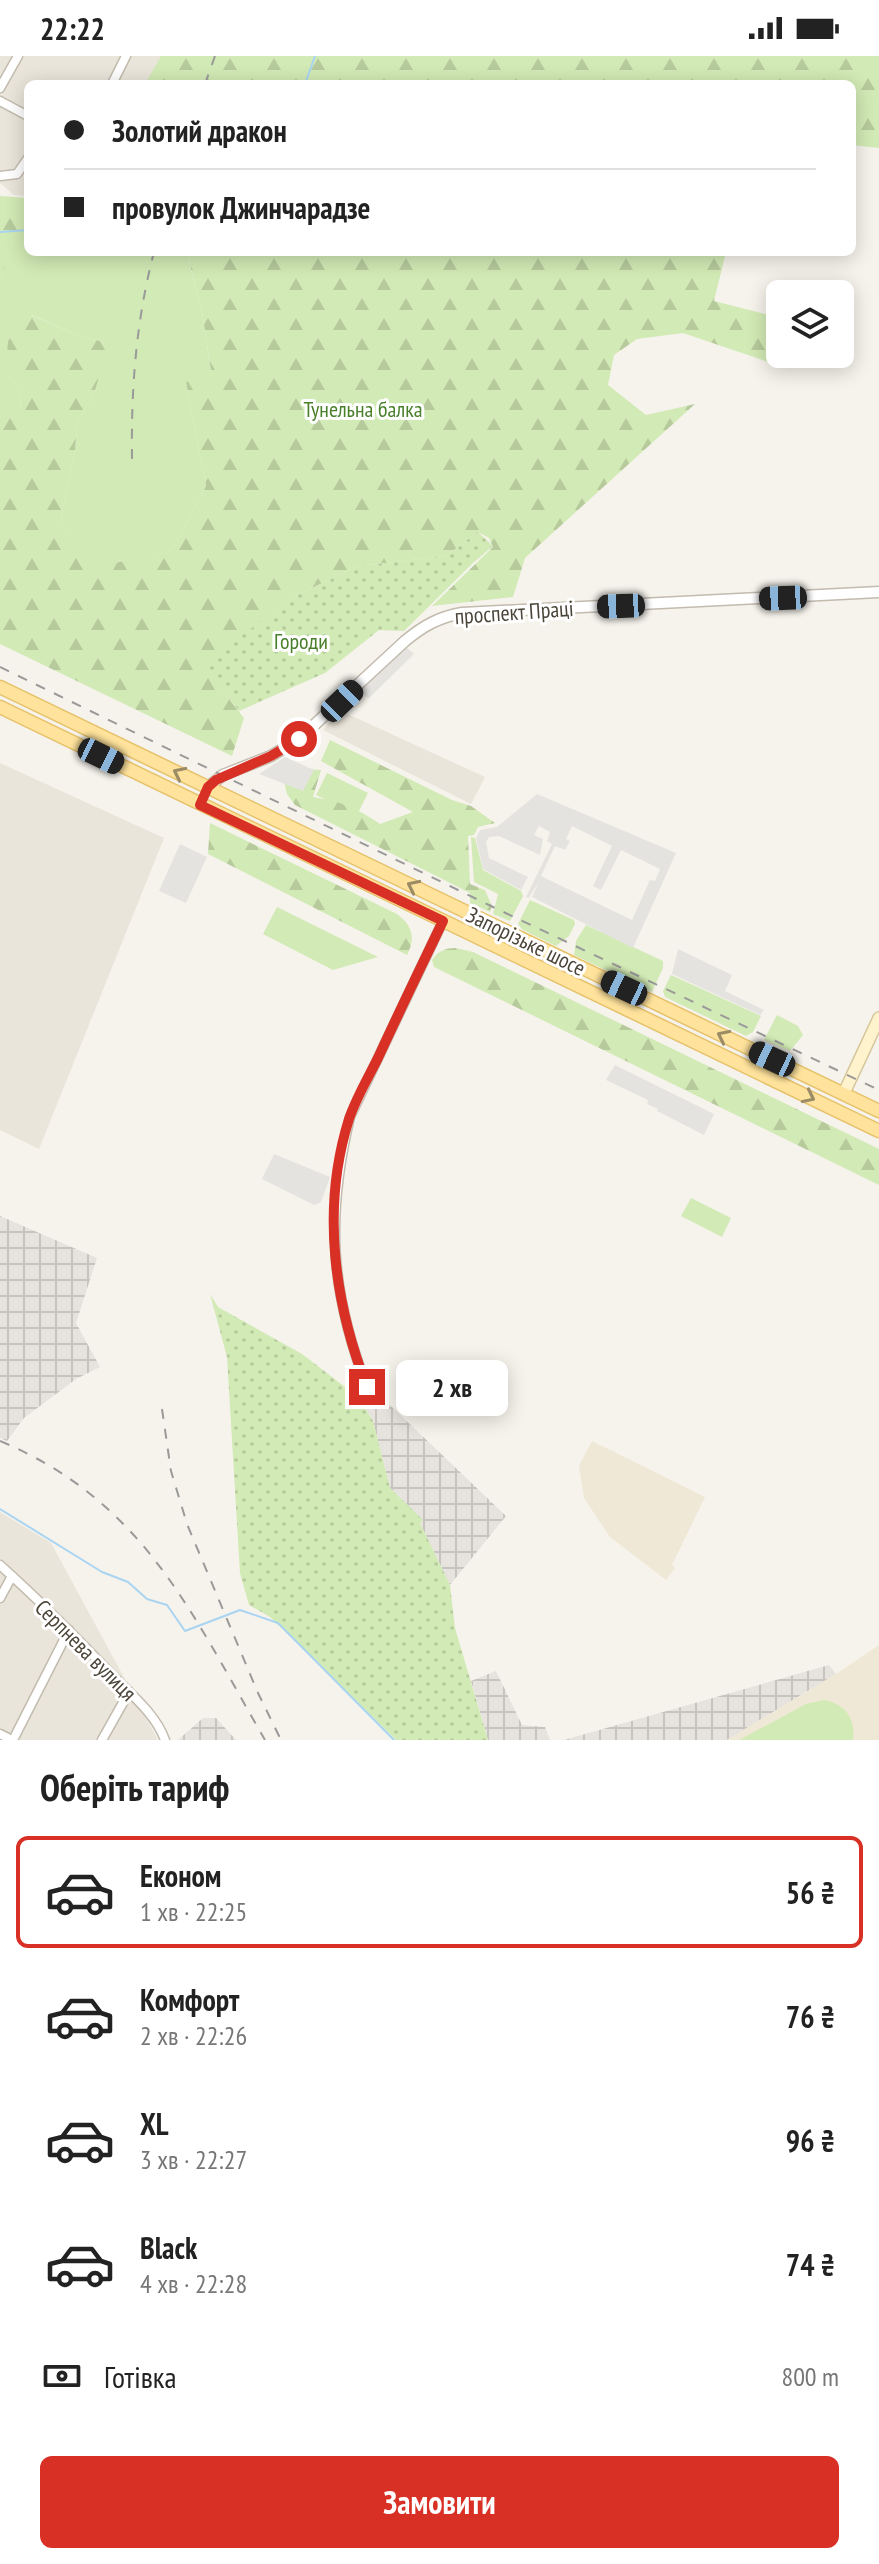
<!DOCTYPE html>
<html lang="uk">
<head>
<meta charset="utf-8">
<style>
	:root { --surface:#fff; --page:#f2f2f2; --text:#222; --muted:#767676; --line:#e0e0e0; --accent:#d93025 }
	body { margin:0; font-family:"PT Sans Narrow",sans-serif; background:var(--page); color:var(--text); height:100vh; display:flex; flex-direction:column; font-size:30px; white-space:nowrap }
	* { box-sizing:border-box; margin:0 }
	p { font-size:26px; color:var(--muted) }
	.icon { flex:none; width:44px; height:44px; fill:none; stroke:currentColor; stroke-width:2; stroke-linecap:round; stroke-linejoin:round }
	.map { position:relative; height:1684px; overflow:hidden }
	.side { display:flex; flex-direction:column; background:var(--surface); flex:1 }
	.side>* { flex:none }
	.top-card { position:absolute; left:24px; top:24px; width:832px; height:176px; border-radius:12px; box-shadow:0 4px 20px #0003; display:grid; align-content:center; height:176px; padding:0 40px; background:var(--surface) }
	.buttons { position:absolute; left:766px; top:224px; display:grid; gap:16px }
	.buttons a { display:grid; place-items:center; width:88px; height:88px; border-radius:12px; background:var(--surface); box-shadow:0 4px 20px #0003; font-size:40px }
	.end { position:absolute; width:36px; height:36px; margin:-18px; border:10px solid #d93025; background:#fff; box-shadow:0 0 0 4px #fff }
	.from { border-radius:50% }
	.bubble { position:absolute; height:56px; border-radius:12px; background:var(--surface); box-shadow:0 4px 20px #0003; font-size:26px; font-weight:800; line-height:56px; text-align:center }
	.car { position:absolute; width:24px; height:48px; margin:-24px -12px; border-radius:10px; box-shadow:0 0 6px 2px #0007; background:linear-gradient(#222 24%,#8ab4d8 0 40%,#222 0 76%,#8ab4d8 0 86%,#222 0) }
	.top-card b { display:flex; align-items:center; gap:28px; height:76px; font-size:30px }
	.top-card b+b { border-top:2px solid var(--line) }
	.top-card i { width:20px; height:20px; background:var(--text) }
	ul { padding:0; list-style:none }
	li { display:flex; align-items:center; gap:24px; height:112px; margin:0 16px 12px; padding:0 24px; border:4px solid transparent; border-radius:12px }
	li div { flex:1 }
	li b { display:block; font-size:30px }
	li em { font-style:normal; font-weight:800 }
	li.current { border-color:var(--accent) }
	li>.icon { width:72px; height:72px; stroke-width:1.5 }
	h2 { padding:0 40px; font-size:36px; line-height:96px }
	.pay { display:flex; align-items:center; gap:20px; height:88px; padding:0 40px; font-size:30px }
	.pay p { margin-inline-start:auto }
	.cta { display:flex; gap:16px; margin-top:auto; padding:16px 40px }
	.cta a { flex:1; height:92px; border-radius:12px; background:var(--accent); color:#fff; font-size:32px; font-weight:800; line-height:92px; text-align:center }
	.status { display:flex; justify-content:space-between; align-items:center; height:56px; padding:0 40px; background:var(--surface); direction:ltr }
	.status svg { height:22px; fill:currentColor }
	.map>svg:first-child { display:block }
</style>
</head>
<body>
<div class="status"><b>22:22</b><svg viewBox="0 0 49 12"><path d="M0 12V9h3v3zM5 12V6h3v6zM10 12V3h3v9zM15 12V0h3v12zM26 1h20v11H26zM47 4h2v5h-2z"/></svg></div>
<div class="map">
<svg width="879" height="1684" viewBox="0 0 879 1684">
	<defs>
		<pattern id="industrial-grid" width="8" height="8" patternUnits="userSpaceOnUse" patternTransform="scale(2)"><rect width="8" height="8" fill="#e6e2dd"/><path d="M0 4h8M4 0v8" fill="none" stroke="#c7c3be"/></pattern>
		<pattern id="forest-firs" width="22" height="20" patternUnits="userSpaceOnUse" patternTransform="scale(2)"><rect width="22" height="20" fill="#d2eab5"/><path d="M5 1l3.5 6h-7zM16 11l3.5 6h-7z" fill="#b6ca9c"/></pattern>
		<pattern id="garden-dots" width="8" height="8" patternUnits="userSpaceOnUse" patternTransform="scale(2)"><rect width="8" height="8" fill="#d2eab5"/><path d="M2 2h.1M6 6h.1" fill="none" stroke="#b6ca9c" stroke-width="1.8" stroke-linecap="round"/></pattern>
	</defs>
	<rect width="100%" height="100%" fill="#f6f3ec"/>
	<g fill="#eae5da">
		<path d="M0,0H190L178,27L28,28V140L14,139L0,127Z"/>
		<path d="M339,654L485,721L471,748L323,674Z"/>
		<path d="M0,707L164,782L39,1093L0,1074Z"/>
		<path d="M0,1456L51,1487L158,1684H0Z"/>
	</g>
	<g fill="url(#industrial-grid)">
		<path d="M0,1160L97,1202L76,1267L100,1311L76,1323L24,1362L7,1385L0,1382Z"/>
		<path d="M374,1326L390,1349L506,1460L450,1529L420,1467L423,1464L390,1432L373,1365L358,1341Z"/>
		<path d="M829,1609L836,1618L727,1684H564Z"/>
		<path d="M496,1615L522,1669L545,1671L550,1684H488L471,1625Z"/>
		<path d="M203,1662H216L236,1684H178Z"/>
	</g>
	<g fill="#efe8d6">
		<path d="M592,1385L705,1441L672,1509L675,1512L666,1524L610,1481L584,1442L579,1410Z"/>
		<path d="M879,1589V1684H727L836,1618Z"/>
	</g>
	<g fill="#d2eab5">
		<path d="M28,191V196H191L188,202L202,255L211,316L186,326L206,430L180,480L169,496L85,514L61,462L75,395L77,368L95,335L107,287L79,280L32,259L6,315L19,334L21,354L0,362V223L12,193Z"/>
		<path d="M327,717L368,737L357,759L316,739Z"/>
		<path d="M471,781L475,782L483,814L521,835L523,840L510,865L493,858L498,838L474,826Z"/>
		<path d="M530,844L574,864L575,868L569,880L556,890L523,874L518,868Z"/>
		<path d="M277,851L378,901L333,914L263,878Z"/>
		<path d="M586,869L663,905V912L652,936L574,899L576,885Z"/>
		<path d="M671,919L761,960L753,976L746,980L665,941L663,935Z"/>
		<path d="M777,959L798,970L803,979L790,995L764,984Z"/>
		<path d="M691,1142L731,1162L722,1181L681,1160Z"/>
		<path d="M823,1644C844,1647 856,1662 853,1684H739L806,1648Z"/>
	</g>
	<g fill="url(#forest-firs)">
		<path d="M161,0H879V92L852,89V28H145Z"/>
		<path d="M0,140L28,142V191L12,194L0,223Z"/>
		<path d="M191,196H726L714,245L777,261L771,307L683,277L637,283L614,299L608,329L646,359L695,348L525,502L513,541L432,550L493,491L489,482L478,476L446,500L359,510L297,539L202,609L244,662L232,700L0,588V362L21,353L19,334L6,315L9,269L31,259L79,280L108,287L95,335L77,368L75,395L61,462L85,513L169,496L180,480L206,430L186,326L211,315L202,255L188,201Z"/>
		<path d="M330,684L452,744L471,750L495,767L478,771L474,779L468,780L470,828L485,834L492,850L490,856L470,847V837L295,749L287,738L283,721L302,713L321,714L313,741C339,745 359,753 380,768L413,756L321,705Z"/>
		<path d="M210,767L397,858C412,869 416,882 407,899L208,798Z"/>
		<path d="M456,892L473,896L879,1093V1129L434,911L432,904C438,895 445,892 456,892Z"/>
	</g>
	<g fill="url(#garden-dots)">
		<path d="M478,476L493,490L473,507L404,575L379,574L325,617L239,655L201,609L297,539L359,510L446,500Z"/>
		<path d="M210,1238L218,1251L302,1298L358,1341L373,1365L390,1432L423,1464L420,1467L450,1529L455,1572L488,1684H396L270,1561L249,1549L240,1517L227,1301Z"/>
	</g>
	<g fill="#e5e3e0" fill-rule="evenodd">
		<path d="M405,590L414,598L368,643L360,634Z"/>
		<path d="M285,701L314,714L303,735L259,718Z"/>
		<path d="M537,738L676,797L633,892L532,841L539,825L529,842L526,841L552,788L547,785L550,776L539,770L534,779L543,783L540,799L499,780L489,781L486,786L489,802L528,821L521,834L483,813L476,782L480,774L497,771ZM572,770L612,790L593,830L601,834L621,794L660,813L655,825L650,824L632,864L541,820L555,790L565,794L570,785L566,783Z"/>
		<path d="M180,788L207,801L186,847L159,835Z"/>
		<path d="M678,893L732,919L725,935L764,954L760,959L672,918Z"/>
		<path d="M615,1009L714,1058L704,1079L657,1055L658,1053L647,1048L648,1044L606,1024Z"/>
		<path d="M274,1098L330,1121L321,1146L314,1149L262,1123Z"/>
	</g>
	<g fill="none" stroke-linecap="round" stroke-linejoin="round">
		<g stroke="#a9d4f2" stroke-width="2">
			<path d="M305,28L315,0"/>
			<path d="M0,176L28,174"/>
			<path d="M0,1453L102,1516L128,1526L147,1543L167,1549L185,1575L240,1554L278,1567L394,1684"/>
		</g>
		<defs>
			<g id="minor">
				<path d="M112,28L126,0"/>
				<path d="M0,32L18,0"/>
				<path d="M0,45L28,60"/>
				<path d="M0,120L17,118L28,102"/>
				<path d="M367,1331C330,1235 326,1161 350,1061L443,865"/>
				<path d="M0,1509C40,1545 78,1583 115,1622C133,1640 156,1659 165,1684"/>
				<path d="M0,1542L12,1520"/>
				<path d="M0,1678L12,1684"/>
				<path d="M13,1684L69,1574"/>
				<path d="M102,1684L129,1636"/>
			</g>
			<path id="tertiary" d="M208,731L223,719L271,700L299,683L405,585C423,570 439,561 462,557L879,536"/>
			<path id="secondary" d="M844,1037L879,962"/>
			<g id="primary">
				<path d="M0,631L879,1055"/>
				<path d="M0,651L879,1075"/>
			</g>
		</defs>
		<use href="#minor" stroke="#c2bbae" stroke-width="11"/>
		<use href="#tertiary" stroke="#c2bbae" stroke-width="13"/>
		<use href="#secondary" stroke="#d6c79b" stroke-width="14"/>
		<use href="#primary" stroke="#e6c16a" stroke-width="15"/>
		<use href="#minor" stroke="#fff" stroke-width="8"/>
		<use href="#tertiary" stroke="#fff" stroke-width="10"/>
		<use href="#secondary" stroke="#fff3cd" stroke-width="11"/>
		<use href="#primary" stroke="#ffe39c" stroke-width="12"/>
		<g stroke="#9a9a9a" stroke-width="2" stroke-dasharray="10 10" stroke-linecap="butt">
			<path d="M205,28L215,0"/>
			<path d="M132,403C131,332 136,265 154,196"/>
			<path d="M0,611L493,851L879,1034"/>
			<path d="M162,1353L171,1415L187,1468L258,1637L281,1684"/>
			<path d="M0,1385C144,1445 192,1558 265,1684"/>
		</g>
	</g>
	<defs><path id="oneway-chevron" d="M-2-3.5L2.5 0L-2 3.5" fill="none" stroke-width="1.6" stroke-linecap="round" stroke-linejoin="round" transform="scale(2)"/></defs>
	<g stroke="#9c8c66">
		<use href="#oneway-chevron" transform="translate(179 717) rotate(-154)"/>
		<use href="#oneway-chevron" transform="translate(413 830) rotate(-154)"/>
		<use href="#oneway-chevron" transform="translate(723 980) rotate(-154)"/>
		<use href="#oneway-chevron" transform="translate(809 1041) rotate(26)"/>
	</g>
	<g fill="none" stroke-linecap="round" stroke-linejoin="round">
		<path stroke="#d93025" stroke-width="10" d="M299,683L271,700L216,724L208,731L200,749L443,865C421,911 399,956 378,1002C368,1022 356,1042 349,1063C321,1152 334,1246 367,1331"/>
	</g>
	<g text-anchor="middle" stroke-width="6" stroke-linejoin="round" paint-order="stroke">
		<g font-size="22" fill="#4a7f2a" stroke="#fff">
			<text x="363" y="361">Тунельна балка</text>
			<text x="301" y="593">Городи</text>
		</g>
		<g font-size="22" fill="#4b4439" stroke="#fff">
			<text transform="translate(514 556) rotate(-4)" y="8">проспект Праці</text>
			<text transform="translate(526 885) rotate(26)" y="8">Запорізьке шосе</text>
			<text transform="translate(86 1594) rotate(45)" y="8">Серпнева вулиця</text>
		</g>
	</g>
</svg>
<div class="buttons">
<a><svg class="icon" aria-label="layers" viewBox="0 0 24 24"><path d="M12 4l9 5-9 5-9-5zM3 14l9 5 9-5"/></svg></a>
</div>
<i class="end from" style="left:299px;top:683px"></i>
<i class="end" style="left:367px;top:1331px"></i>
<div class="bubble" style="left:396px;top:1304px;width:112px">2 хв</div>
<i class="car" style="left:783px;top:542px;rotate:268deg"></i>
<i class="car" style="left:621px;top:550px;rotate:268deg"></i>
<i class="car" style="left:342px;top:645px;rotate:46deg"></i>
<i class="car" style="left:101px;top:700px;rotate:116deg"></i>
<i class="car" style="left:624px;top:932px;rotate:295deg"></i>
<i class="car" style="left:772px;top:1003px;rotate:295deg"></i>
<div class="top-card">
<b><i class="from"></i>Золотий дракон</b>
<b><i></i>провулок Джинчарадзе</b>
</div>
</div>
<section class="side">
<h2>Оберіть тариф</h2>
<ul>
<li class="current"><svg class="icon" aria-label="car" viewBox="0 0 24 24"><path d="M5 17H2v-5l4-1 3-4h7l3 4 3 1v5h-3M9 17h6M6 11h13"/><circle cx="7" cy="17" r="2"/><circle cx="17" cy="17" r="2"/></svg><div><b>Економ</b><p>1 хв · 22:25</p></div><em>56 ₴</em></li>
<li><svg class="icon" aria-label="car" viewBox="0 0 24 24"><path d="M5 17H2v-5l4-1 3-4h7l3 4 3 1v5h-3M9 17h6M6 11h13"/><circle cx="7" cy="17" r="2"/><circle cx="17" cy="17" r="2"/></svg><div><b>Комфорт</b><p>2 хв · 22:26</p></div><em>76 ₴</em></li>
<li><svg class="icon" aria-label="car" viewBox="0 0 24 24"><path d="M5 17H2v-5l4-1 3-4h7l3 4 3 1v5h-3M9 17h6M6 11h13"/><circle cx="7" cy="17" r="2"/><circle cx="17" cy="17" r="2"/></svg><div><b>XL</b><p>3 хв · 22:27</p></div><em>96 ₴</em></li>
<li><svg class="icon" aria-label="car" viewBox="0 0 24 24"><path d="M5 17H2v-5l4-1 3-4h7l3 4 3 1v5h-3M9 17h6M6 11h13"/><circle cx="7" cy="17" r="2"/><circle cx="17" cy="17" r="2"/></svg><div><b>Black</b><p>4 хв · 22:28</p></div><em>74 ₴</em></li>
</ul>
<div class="pay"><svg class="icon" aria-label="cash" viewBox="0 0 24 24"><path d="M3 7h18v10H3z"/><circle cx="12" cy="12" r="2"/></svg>Готівка<p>800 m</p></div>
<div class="cta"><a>Замовити</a></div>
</section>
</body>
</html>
